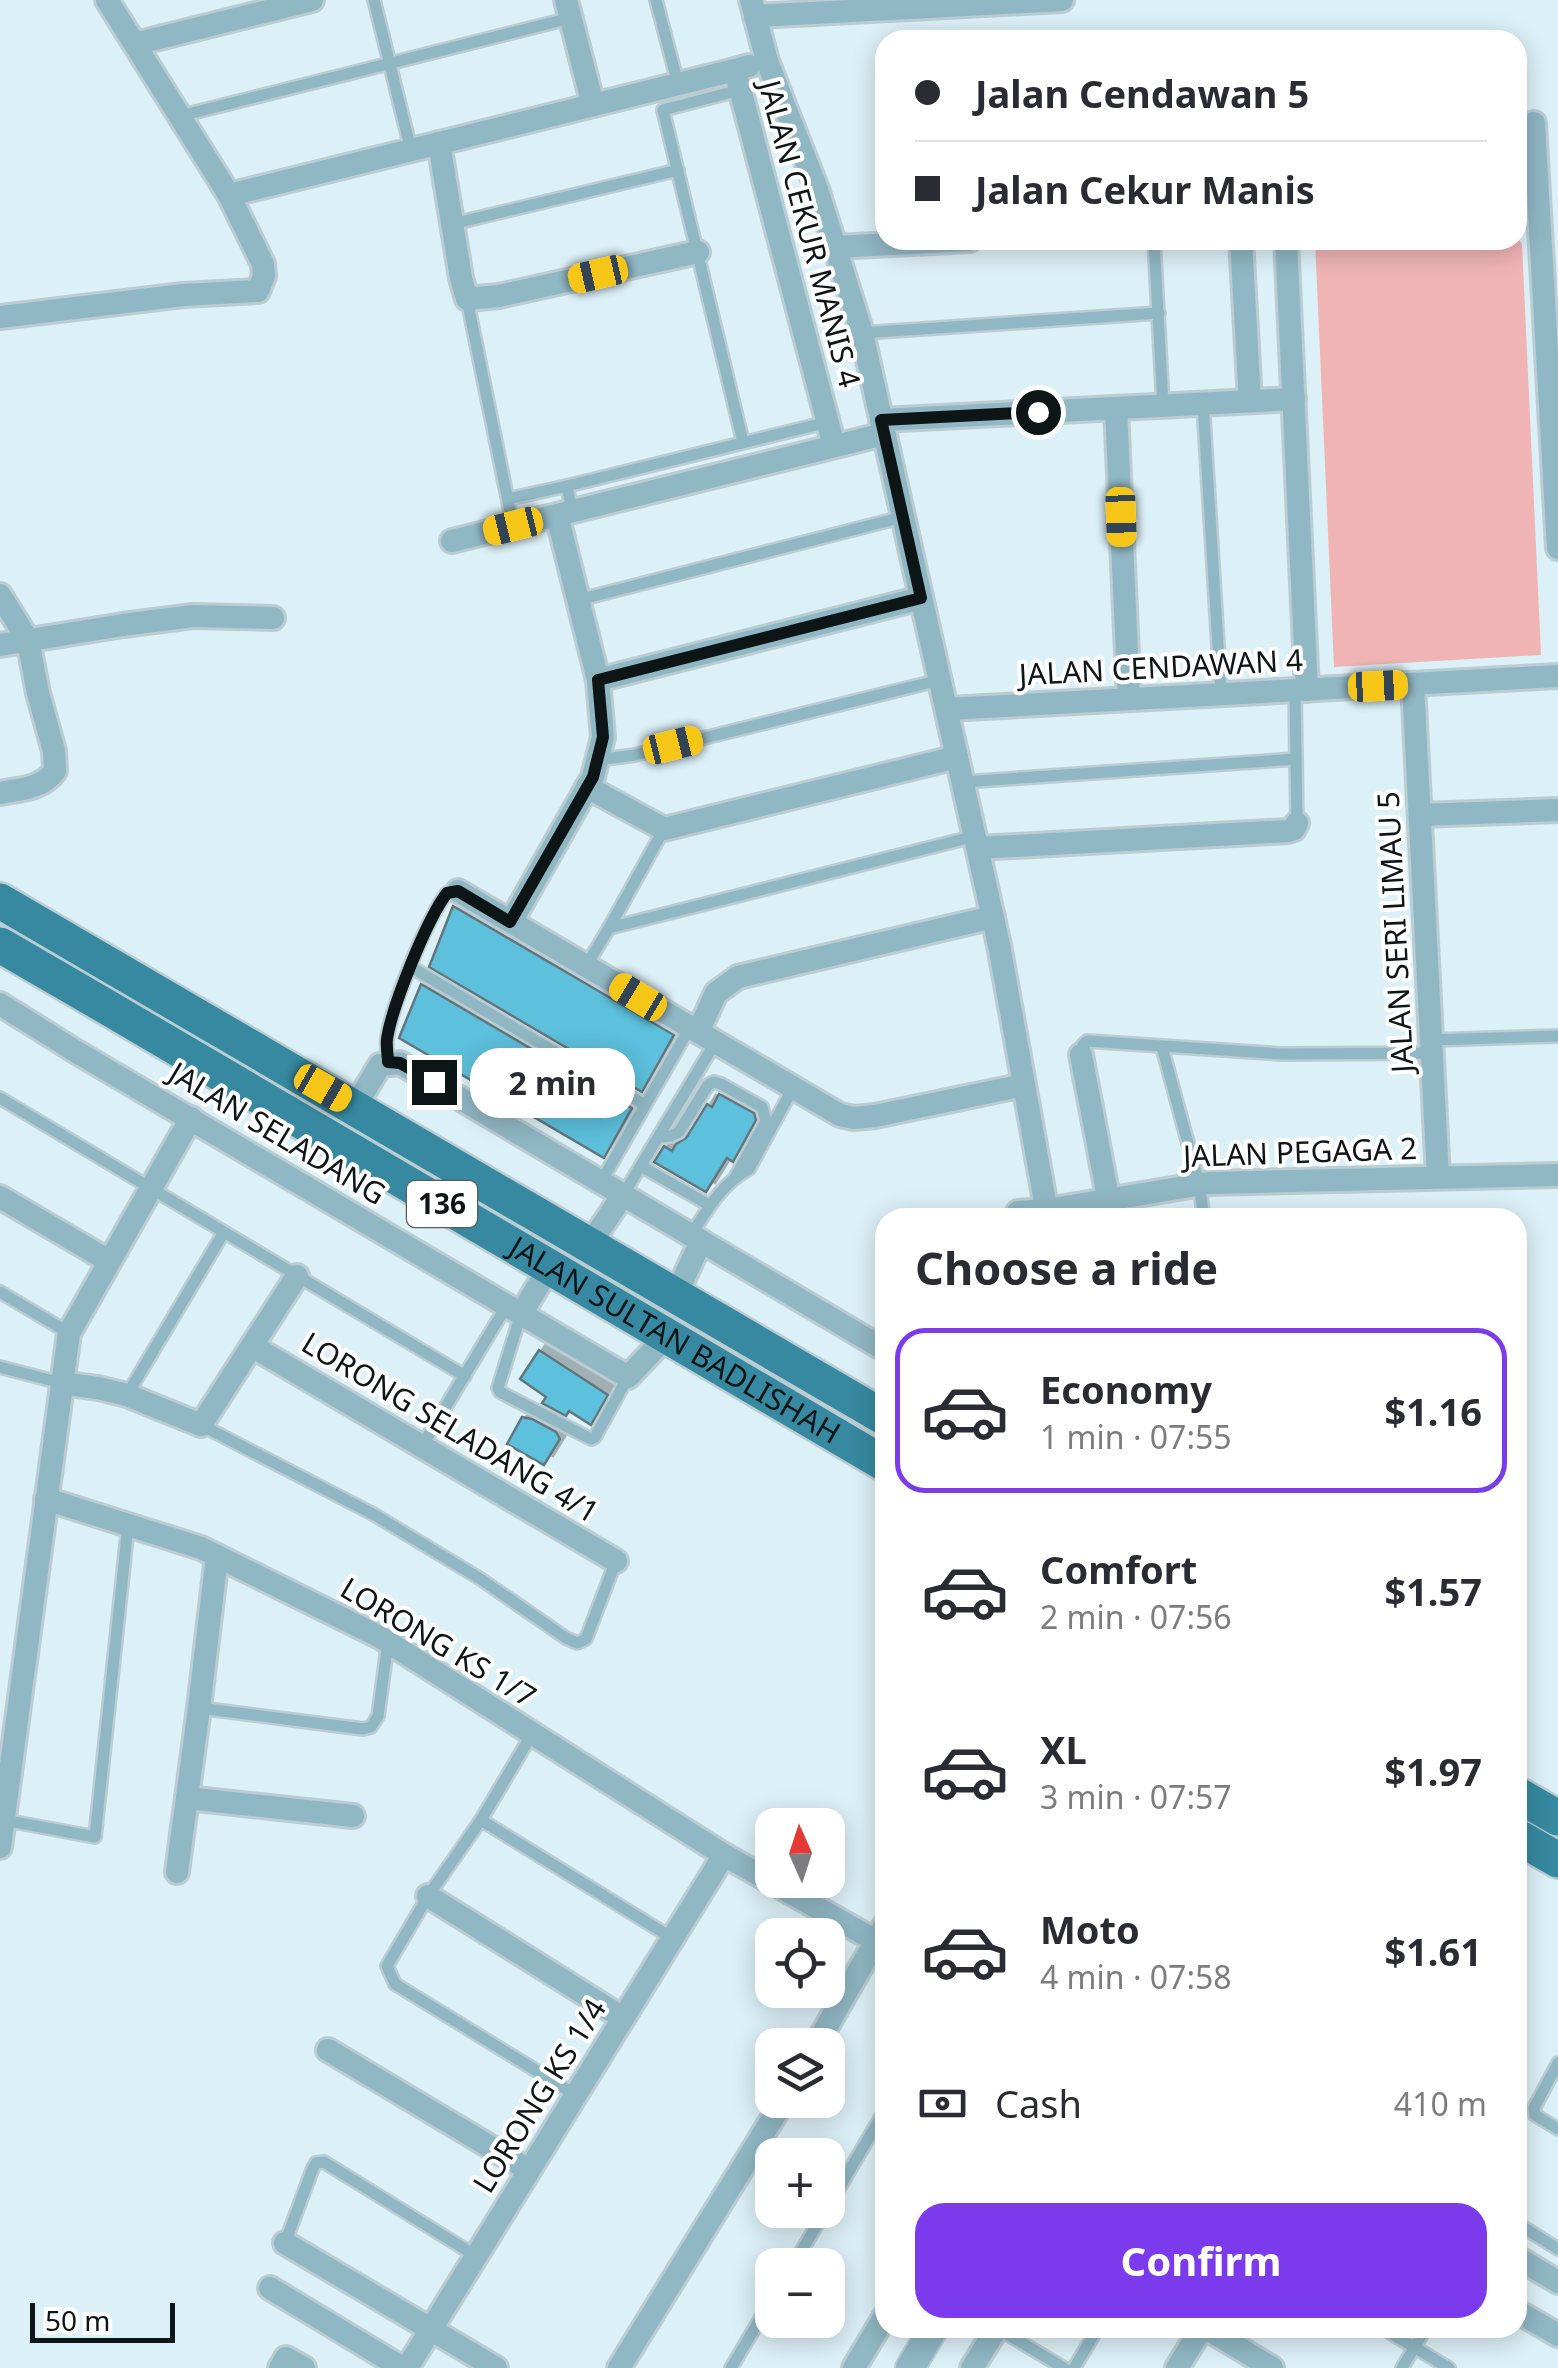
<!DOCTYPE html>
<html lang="en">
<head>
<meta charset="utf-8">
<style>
	:root { --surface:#fff; --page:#f2f2f3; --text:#2b2b33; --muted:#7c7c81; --line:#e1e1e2; --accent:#7c3aed }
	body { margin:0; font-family:"Noto Sans",sans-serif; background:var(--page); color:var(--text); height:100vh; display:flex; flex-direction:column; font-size:38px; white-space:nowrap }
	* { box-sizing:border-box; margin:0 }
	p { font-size:32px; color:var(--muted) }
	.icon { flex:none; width:55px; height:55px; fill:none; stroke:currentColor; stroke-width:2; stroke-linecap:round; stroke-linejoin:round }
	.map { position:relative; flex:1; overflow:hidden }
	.drawer { position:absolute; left:875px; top:1208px; width:652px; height:1130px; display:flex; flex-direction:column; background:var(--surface); border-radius:30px; box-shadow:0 5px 25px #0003 }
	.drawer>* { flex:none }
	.banner { position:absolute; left:875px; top:30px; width:652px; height:220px; border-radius:30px; box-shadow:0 5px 25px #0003; display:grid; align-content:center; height:220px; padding:0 40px; background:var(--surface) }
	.needle { width:65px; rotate:357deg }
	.controls { position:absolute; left:755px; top:1808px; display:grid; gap:20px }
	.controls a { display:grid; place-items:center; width:90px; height:90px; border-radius:20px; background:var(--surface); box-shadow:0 5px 25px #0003; font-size:50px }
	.scale { position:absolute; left:30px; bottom:25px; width:145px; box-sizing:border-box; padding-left:10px; border:5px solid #0e1517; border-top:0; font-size:28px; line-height:35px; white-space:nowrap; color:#0e1517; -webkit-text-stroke:8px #fff; paint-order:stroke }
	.end { position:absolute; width:45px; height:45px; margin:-22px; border:12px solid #0e1517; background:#fff; box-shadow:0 0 0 5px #fff }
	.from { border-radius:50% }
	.bubble { position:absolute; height:70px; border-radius:30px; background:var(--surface); box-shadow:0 5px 25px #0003; font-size:32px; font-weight:700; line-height:70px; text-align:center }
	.car { position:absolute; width:30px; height:60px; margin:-30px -15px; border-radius:12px; box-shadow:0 0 8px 2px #0007; background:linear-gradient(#f5c518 24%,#345 0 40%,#f5c518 0 76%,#345 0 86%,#f5c518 0) }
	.banner b { display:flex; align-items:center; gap:35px; height:95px; font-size:38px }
	.banner b+b { border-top:2px solid var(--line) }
	.banner i { width:25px; height:25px; background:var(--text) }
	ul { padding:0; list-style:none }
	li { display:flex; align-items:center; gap:30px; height:165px; margin:0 20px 15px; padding:0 20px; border:5px solid transparent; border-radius:30px }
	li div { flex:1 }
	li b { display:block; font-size:38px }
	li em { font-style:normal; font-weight:700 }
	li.selected { border-color:var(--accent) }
	li>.icon { width:90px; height:90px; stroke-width:1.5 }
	h2 { padding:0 40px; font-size:45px; line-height:120px }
	.pay { display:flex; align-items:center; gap:25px; height:110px; padding:0 40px; font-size:38px }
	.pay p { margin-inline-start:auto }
	.action { display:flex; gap:20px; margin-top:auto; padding:20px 40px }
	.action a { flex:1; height:115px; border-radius:30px; background:var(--accent); color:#fff; font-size:40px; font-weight:700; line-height:115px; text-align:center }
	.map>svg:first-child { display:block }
</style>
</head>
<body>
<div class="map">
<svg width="1558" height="2368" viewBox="0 0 1558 2368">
	<defs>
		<filter id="shadow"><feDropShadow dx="9" dy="-9" stdDeviation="0" flood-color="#0004"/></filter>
	</defs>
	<rect width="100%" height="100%" fill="#dcf0f7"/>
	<path fill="#f0b4b4" d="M1518,238L1522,244L1541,655L1334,667L1315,240Z"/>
	<g fill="#5dc0dd" stroke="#64767b" stroke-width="2.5" filter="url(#shadow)">
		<path d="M453,906L674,1035L642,1092L429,967Z"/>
		<path d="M421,984L632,1108L604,1158L399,1038Z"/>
		<path d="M719,1094L754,1113L756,1120L733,1162L727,1158L706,1192L654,1162L664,1146L672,1151L676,1144L686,1138L707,1104L712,1107Z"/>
		<path d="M539,1350L608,1395L591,1425L569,1411L566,1416L542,1403L546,1397L520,1379Z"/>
		<path d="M522,1417L532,1419L556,1432L560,1439L544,1465L507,1444Z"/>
	</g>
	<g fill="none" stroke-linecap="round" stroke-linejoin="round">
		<defs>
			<g id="service">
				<path d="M374,0L411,150"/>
				<path d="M656,0L678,84"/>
				<path d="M740,90L663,110L743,442"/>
				<path d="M180,116L571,18"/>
				<path d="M452,224L678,170"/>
				<path d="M1154,240L1163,405"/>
				<path d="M467,299L513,526"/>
				<path d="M862,333L1159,313"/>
				<path d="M1203,403L1221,694"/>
				<path d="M508,499L567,486"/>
				<path d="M572,511L567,486L828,422"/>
				<path d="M578,600L903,517"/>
				<path d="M1296,759L1297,823"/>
				<path d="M597,760L635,755L940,680"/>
				<path d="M963,782L1296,759L1295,690"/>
				<path d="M664,829L609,928L976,836"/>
				<path d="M586,966L609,928"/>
				<path d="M411,967L645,1105"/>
				<path d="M1432,1040L1558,1036"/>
				<path d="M1162,1047L1199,1184L1204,1218"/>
				<path d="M1081,1055L1083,1045L1087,1041L1282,1054L1432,1053"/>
				<path d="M388,1063C388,1055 386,1046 387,1039C391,1007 427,918 447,893L458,891"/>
				<path d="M0,1098L465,1376"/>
				<path d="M659,1137L671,1136L679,1132L708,1085L714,1082L721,1084L762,1107L766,1121L736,1176"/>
				<path d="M641,1166L709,1205"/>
				<path d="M601,1182L690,1027"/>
				<path d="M623,1195L715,1043"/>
				<path d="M691,1235C707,1210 722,1183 749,1169L793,1088"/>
				<path d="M0,1292L69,1333"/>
				<path d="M521,1314L498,1388L500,1392L591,1439L595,1437L628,1377"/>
				<path d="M0,1367L61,1383"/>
				<path d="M127,1395L224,1232"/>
				<path d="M201,1425L373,1514L479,1578L566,1638L577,1643L586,1639L616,1561"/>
				<path d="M422,1446L507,1305"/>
				<path d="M199,1708L363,1729L371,1727L378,1716L388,1642"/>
				<path d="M4,1820L95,1837L128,1526"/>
				<path d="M481,1820L532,1734"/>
				<path d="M1558,2063L1534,2108L1535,2115L1558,2129"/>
				<path d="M576,2095L395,1984L387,1966L428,1896L481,1820L672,1938"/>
				<path d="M828,2207L885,2110"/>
				<path d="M1518,2224L1558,2249"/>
				<path d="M285,2243L313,2168L316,2163L324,2162L476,2256"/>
				<path d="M793,2265L826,2210"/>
				<path d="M997,2328L1064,2368"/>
				<path d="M1382,2328L1449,2368"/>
				<path d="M731,2368L772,2299"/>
				<path d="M1074,2368L1098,2328"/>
				<path d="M1402,2368L1426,2328"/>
			</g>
			<g id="minor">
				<path d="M566,0L593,105"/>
				<path d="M751,0L767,61L817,189L862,333L999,945L1048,1218"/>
				<path d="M755,16L1062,0"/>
				<path d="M135,44L312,0"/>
				<path d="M749,66L735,70L834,446"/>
				<path d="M1534,123L1558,548"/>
				<path d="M439,143L461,278L467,299L499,296L698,252"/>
				<path d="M229,195L735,70"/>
				<path d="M1241,240L1250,401"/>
				<path d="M1286,240L1307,690"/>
				<path d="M835,247L970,240"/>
				<path d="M0,317L183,295L258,291L264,276L263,264L229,195L107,0"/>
				<path d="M1116,408L1129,699"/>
				<path d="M881,420L1294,399"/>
				<path d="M452,541L884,434"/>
				<path d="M0,595L28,640L38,693L54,751L55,771C42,789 20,789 0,793"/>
				<path d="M0,645L123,625L193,616L273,618"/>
				<path d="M598,680L921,598"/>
				<path d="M1413,684L1438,1177"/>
				<path d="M947,709L1558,676"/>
				<path d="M587,787L664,829L957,757"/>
				<path d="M1420,815L1558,810"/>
				<path d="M978,848L1288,831L1294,829L1297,823"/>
				<path d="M458,891L840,1115L854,1118L875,1116L1024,1085"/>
				<path d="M511,922L593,777L603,737L598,680L557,515"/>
				<path d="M0,1004L75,1051L628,1377L666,1337"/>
				<path d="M698,1032L716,993L738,977L993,917"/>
				<path d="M1081,1055L1112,1218"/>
				<path d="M355,1107L380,1065L400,1063L885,1350"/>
				<path d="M0,1197L109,1261"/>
				<path d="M1017,1218L1018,1212L1047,1210L1208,1183L1558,1175"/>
				<path d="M590,1244L623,1195"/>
				<path d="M676,1295L701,1241"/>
				<path d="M521,1314L549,1268"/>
				<path d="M252,1346L616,1561"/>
				<path d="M61,1383L98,1388L127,1395L201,1425L297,1276"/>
				<path d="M46,1499L201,1548L380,1637L724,1855L876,1941"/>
				<path d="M187,1798L353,1816"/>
				<path d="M0,1847L69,1333L191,1118"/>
				<path d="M177,1872L199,1708L217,1556"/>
				<path d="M428,1896L623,2018"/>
				<path d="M816,2045L885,1925"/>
				<path d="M328,2050L529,2170"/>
				<path d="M285,2243L496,2368"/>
				<path d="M1518,2258L1558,2282"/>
				<path d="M270,2288L402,2368"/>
				<path d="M1518,2312L1558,2335"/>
				<path d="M1206,2328L1272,2368"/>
				<path d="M280,2368L286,2358L304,2368"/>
				<path d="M407,2368L724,1855"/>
				<path d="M619,2368L784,2100"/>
				<path d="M854,2368L885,2316"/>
				<path d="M972,2368L997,2328"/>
				<path d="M1177,2368L1202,2328"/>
			</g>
			<path id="tertiary" d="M910,2368L934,2328"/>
			<g id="primary">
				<path d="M0,901L885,1418"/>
				<path id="s1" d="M0,945C296,1116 589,1292 885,1464"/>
				<path d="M1518,1795L1558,1818"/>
				<path d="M1518,1837L1558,1860"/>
			</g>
		</defs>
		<use href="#service" stroke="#bbcdd3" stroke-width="16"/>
		<use href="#minor" stroke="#bbcdd3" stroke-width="28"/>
		<use href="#tertiary" stroke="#bbcdd3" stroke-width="32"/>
		<use href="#primary" stroke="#bbcdd3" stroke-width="40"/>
		<use href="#service" stroke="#90b7c4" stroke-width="11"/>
		<use href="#minor" stroke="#90b7c4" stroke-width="22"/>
		<use href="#tertiary" stroke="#90b7c4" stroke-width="28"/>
		<use href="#primary" stroke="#3689a0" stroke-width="35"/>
	</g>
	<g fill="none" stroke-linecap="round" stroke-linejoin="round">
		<path stroke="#0e1517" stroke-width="12" d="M434,1082L400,1063L388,1062C388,1055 386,1046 387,1039C392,1006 427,919 447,893L458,891L510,922L593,777L603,737L598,680L921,598L881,420L1038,412"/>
	</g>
	<g text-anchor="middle" stroke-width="8" stroke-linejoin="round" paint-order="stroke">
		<rect fill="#fff" stroke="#565b5d" stroke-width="2.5" x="407" y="1181" width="70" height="46" rx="8"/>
		<g font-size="28" font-weight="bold" fill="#0e1517">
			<text x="442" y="1214">136</text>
		</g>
		<g font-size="30" fill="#0e1517" stroke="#fff">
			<text transform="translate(809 234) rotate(75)" y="10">JALAN CEKUR MANIS 4</text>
			<text transform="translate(1161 668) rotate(-3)" y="10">JALAN CENDAWAN 4</text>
			<text transform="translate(1396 932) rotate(-93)" y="10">JALAN SERI LIMAU 5</text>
			<text transform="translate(277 1134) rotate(31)" y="10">JALAN SELADANG</text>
			<text transform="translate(1300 1153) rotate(-2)" y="10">JALAN PEGAGA 2</text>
			<text dy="10" stroke="none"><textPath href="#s1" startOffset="782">JALAN SULTAN BADLISHAH</textPath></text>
			<text transform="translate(450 1428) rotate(31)" y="10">LORONG SELADANG 4/1</text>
			<text transform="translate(438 1643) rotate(31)" y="10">LORONG KS 1/7</text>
			<text transform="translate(540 2096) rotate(-58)" y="10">LORONG KS 1/4</text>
		</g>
	</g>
</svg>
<div class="controls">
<a><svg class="needle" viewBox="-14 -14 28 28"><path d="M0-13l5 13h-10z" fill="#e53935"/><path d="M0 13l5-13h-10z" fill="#7c7c81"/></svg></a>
<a><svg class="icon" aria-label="locate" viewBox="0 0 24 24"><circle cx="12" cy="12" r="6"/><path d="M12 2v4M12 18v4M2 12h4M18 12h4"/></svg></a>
<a><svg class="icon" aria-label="layers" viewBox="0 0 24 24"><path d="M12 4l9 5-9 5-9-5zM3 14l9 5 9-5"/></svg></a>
<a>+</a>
<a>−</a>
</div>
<div class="scale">50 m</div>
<i class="end from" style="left:1038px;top:412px"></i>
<i class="end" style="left:434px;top:1082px"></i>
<div class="bubble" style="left:470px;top:1048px;width:165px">2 min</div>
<i class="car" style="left:598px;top:274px;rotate:257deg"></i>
<i class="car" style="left:1121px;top:517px;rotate:178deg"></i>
<i class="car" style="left:513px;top:526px;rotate:256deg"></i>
<i class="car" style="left:1378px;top:686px;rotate:87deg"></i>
<i class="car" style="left:673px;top:745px;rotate:76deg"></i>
<i class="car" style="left:638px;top:997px;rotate:301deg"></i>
<i class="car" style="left:323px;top:1088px;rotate:120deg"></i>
<div class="banner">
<b><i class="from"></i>Jalan Cendawan 5</b>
<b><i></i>Jalan Cekur Manis</b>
</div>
<section class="drawer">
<h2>Choose a ride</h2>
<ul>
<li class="selected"><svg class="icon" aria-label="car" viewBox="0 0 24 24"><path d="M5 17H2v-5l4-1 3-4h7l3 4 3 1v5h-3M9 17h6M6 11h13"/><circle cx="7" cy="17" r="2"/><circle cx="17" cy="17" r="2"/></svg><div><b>Economy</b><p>1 min · 07:55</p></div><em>$1.16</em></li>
<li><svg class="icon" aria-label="car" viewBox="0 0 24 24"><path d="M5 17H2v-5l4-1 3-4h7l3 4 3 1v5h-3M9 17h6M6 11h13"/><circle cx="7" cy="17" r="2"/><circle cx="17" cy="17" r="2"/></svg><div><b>Comfort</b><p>2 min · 07:56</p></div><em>$1.57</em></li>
<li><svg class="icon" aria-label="car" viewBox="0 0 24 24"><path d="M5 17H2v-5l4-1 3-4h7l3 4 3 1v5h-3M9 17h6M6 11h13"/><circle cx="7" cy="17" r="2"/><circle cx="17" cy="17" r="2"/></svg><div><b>XL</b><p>3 min · 07:57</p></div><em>$1.97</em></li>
<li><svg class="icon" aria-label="car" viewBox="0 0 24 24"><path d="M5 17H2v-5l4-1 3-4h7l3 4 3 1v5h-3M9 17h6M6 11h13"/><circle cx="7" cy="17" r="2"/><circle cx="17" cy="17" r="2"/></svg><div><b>Moto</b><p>4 min · 07:58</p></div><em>$1.61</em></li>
</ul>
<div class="pay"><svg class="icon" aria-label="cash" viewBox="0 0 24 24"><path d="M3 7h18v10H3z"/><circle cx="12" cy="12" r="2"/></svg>Cash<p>410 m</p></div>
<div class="action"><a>Confirm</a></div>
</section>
</div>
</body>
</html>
